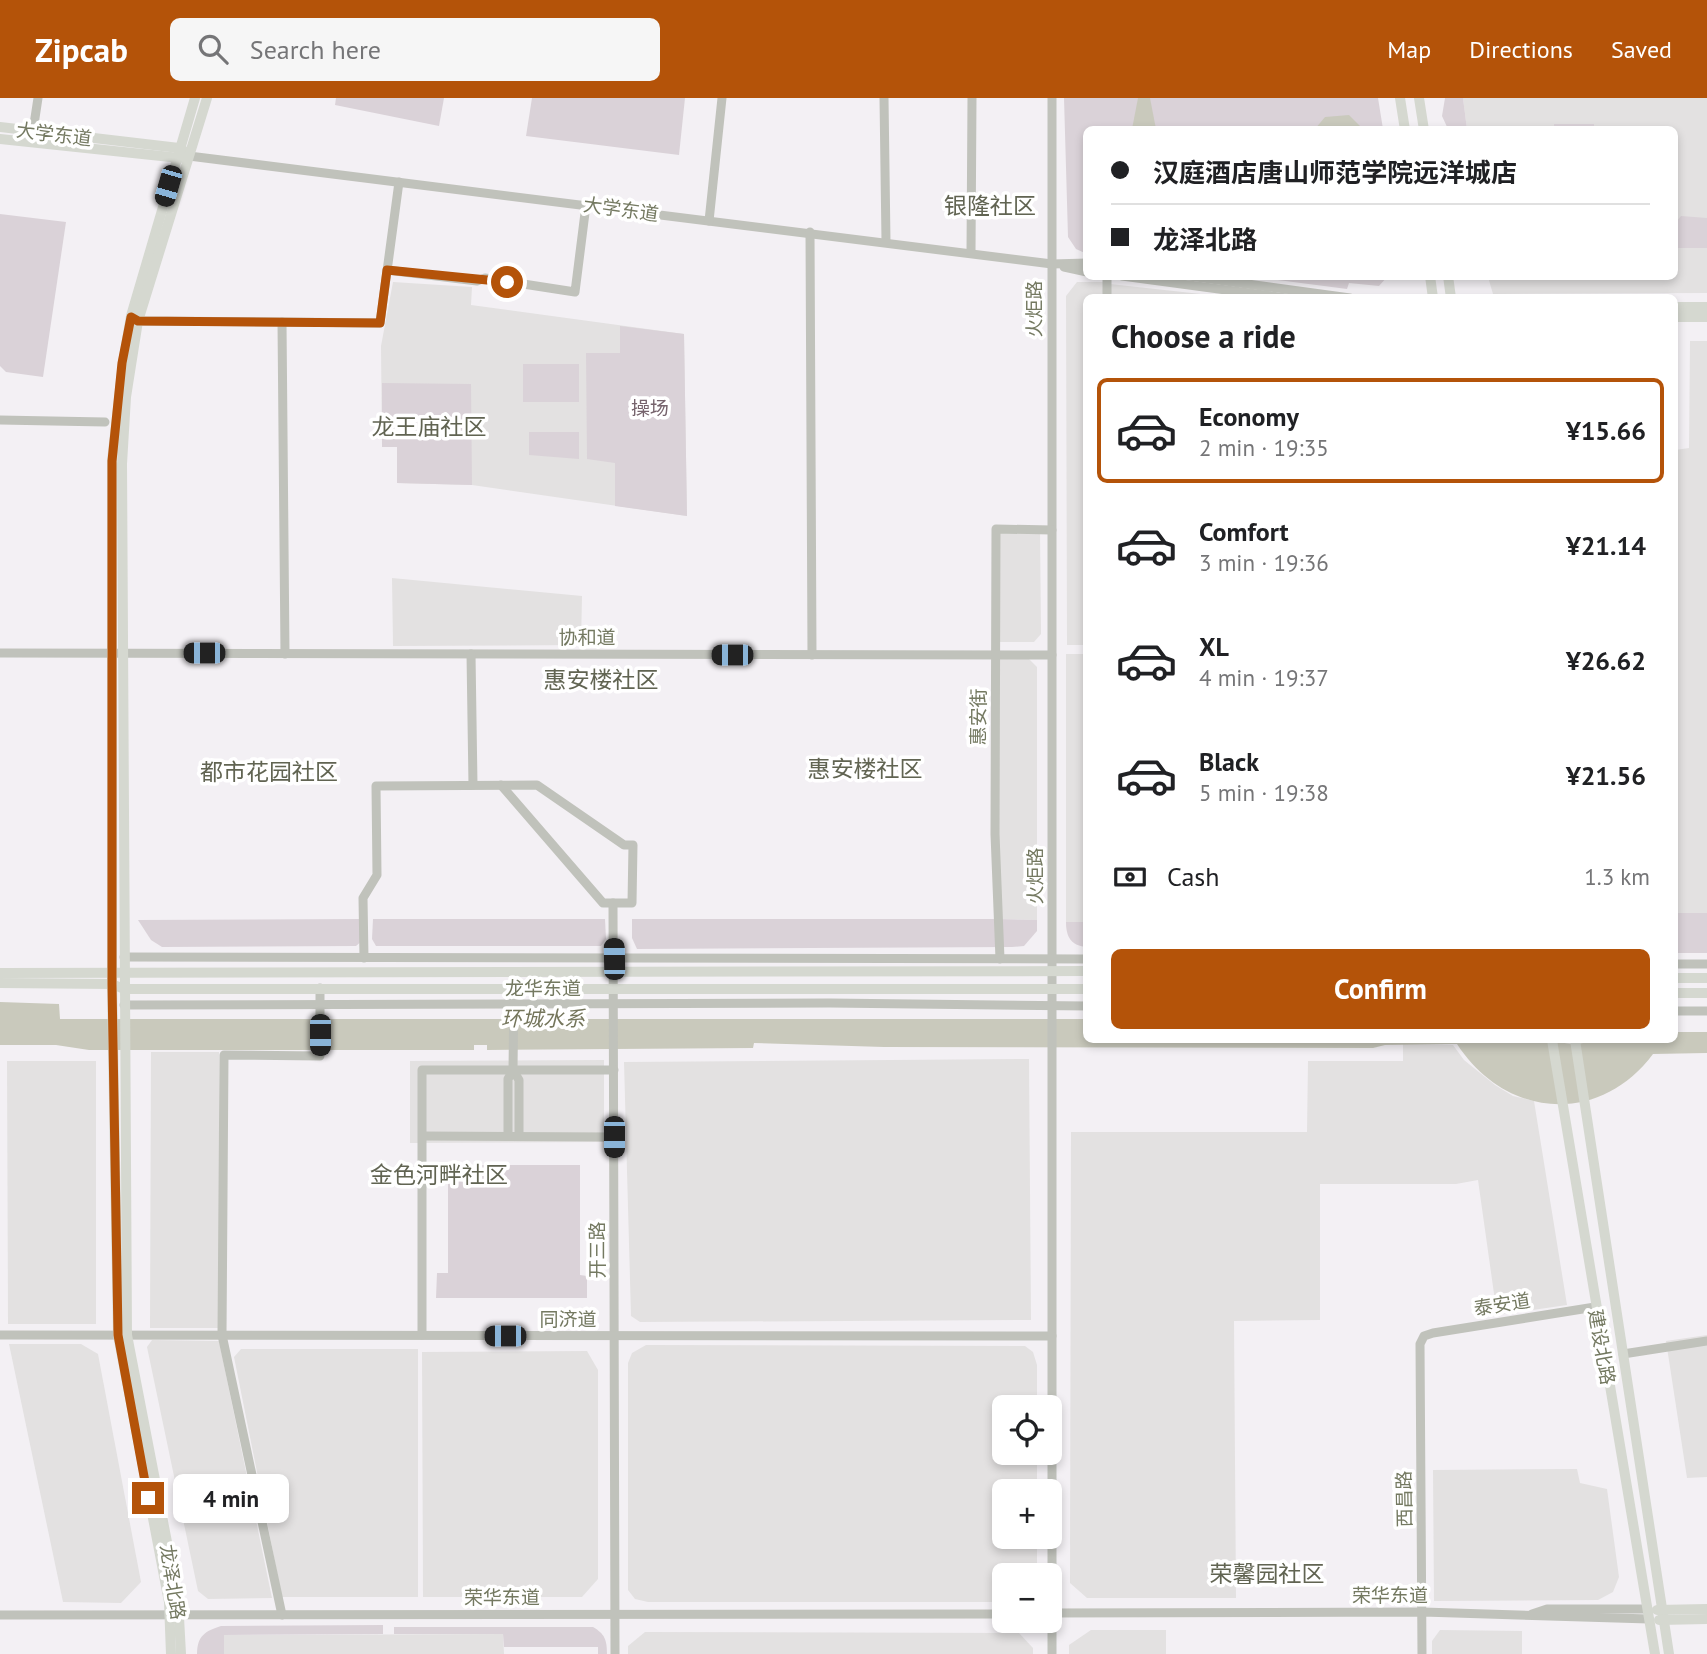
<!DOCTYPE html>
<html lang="en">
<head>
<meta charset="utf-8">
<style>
	:root { --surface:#fff; --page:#f6f6f6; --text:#202124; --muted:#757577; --line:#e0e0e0; --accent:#b45309 }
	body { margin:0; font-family:"PT Sans","Noto Sans SC",sans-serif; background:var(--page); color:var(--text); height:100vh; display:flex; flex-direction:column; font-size:26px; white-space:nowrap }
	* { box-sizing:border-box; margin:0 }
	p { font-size:23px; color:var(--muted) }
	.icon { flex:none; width:38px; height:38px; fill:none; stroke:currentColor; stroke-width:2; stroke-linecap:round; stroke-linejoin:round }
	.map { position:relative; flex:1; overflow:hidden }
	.sheet { position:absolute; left:1083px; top:196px; width:595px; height:749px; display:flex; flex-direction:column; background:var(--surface); border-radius:10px; box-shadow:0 4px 10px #0003 }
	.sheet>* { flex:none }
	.hud { position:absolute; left:1083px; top:28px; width:595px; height:154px; border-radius:10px; box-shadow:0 4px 10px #0003; display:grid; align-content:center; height:154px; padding:0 28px; background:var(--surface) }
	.buttons { position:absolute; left:992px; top:1297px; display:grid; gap:14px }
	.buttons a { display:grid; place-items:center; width:70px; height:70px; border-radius:10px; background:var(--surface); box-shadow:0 4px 10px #0003; font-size:35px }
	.end { position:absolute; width:32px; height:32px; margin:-16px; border:9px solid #b45309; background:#fff; box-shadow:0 0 0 4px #fff }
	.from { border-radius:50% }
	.bubble { position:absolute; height:49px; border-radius:10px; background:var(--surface); box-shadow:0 4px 10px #0003; font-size:23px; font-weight:800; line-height:49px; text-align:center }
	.car { position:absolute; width:21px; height:42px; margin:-21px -10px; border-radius:9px; box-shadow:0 0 5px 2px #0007; background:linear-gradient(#222 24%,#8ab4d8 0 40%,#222 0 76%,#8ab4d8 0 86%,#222 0) }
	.hud b { display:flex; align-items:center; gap:24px; height:66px; font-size:26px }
	.hud b+b { border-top:2px solid var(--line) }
	.hud i { width:18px; height:18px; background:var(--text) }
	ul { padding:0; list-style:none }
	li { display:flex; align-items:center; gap:21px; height:105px; margin:0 14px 10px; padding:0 14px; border:4px solid transparent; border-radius:10px }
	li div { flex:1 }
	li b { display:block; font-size:26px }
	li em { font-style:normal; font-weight:800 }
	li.on { border-color:var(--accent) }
	li>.icon { width:63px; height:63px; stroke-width:1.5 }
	h2 { padding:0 28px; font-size:32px; line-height:84px }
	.pay { display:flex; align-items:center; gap:18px; height:77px; padding:0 28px; font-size:26px }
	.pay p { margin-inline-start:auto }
	.primary-button { display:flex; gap:14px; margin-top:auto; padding:14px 28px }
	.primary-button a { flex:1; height:80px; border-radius:10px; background:var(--accent); color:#fff; font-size:28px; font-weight:800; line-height:80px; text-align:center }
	header { display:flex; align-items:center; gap:42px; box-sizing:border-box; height:98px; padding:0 35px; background:var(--accent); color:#fff }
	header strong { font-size:33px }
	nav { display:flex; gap:38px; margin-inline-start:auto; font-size:24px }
	.search { width:490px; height:63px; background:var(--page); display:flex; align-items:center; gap:18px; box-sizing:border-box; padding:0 24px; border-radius:10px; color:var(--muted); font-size:26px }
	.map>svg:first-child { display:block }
</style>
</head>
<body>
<header>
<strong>Zipcab</strong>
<div class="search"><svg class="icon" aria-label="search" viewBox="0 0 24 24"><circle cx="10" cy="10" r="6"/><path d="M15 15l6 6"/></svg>Search here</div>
<nav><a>Map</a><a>Directions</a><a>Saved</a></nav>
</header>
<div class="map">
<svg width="1707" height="1556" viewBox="0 0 1707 1556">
	<rect width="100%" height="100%" fill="#f3f0f4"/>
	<g fill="#e3e1e1">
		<path d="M1463,0H1707V195L1493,196L1488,179L1675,178V32L1467,31Z"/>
		<path d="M393,184L472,189L471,207L684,236L687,418L472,387L397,385V349H382L381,248Z"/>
		<path d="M1077,184H1105V199L1087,200V547H1067L1066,198Z"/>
		<path d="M1110,186L1228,199L1110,200Z"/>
		<path d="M1690,243H1707V815H1675V352L1689,350Z"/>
		<path d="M995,429H1040L1041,536L1034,544H996Z"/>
		<path d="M392,480L582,498L581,547L393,548Z"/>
		<rect x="1066" y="556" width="21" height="268"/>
		<path d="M996,559H1027L1037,569V822L997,821Z"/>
		<path d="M1403,946L1453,947L1464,962L1495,987L1513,998L1534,1003L1567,1207L1497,1217L1478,1082L1456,1086H1320V1222L1234,1223L1236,1500H1087L1070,1485L1071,1034H1307L1308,963H1403Z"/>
		<path d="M151,954H219V1230H150Z"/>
		<path d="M1029,961L1031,1222L640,1224L631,1218L624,964Z"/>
		<path d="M604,962V1044L410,1045V963Z"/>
		<path d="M7,963H96V1226H8Z"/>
		<path d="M1707,1237V1379L1687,1380L1666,1243Z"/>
		<path d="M152,1242L219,1243L272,1500L208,1501L198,1493L147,1249Z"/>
		<path d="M9,1246H81L98,1256L141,1484L121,1505L63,1504Z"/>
		<path d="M646,1247L1025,1248L1033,1254L1037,1267V1309H1004V1354L1037,1355V1393H1004V1438L1037,1439V1477H1004V1504H648L635,1501L628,1492V1265L632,1255Z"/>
		<path d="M241,1251H418V1499H282L234,1259Z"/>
		<path d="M587,1253L598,1272V1481L582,1499H423L422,1254Z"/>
		<path d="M1577,1371L1580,1385L1607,1391L1619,1479L1613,1494L1598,1502L1434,1503L1433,1372Z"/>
		<path d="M1091,1532H1166V1556H1069V1547Z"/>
		<path d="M1440,1532L1522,1533V1556H1432V1543Z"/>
		<path d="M645,1534L1019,1535L1033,1550V1556H628V1548Z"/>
		<path d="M503,1536L504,1556H224V1537Z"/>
	</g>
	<g fill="#dad2d8">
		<path d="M336,0H444L439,28L335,7Z"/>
		<path d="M532,0H685L679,57L526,38Z"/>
		<path d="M1064,0H1378L1383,31L1087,32V156L1076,151L1068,139Z"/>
		<path d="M1445,0H1463L1467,31H1448L1442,18Z"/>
		<rect x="1554" y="26" width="40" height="5"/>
		<path d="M0,116L66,124L43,279L6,274L0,268Z"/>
		<path d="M1681,118L1707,120V150H1678L1676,124Z"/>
		<path d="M1254,179L1387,178V179L1379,188L1349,185L1347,191Z"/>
		<path d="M620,228L684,236L687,418L615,408V365L587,361L586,255H620Z"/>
		<rect x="523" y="266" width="56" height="38"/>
		<path d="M382,285L471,286L472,387L397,385V349H382Z"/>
		<path d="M529,334H579V361L529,357Z"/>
		<rect x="1675" y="815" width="32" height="40"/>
		<path d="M363,821V842L356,848L162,849L151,842L138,822Z"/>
		<path d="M373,821H605L606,841L601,848H376L372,841Z"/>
		<path d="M632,821H997L1037,822V833L1024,848L1012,849L637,851L632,840Z"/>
		<path d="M1066,824H1087V849C1071,848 1066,839 1066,824Z"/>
		<path d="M448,1067H580V1177L587,1178V1200H436L437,1175H448Z"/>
		<path d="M383,1527V1536L224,1537V1556H197C197,1538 205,1533 221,1528Z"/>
		<path d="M394,1529H593C605,1536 607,1542 607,1556H598V1549H504L503,1536H394Z"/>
	</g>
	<g fill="#c9c9bc">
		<path d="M1138,0H1150L1156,31H1132Z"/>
		<path d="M1349,17L1363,31H1315L1325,19Z"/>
		<path d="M0,904L59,906L60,921H1087V942H1535L1574,946L1611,942H1675V934H1707V955L1653,956C1599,1028 1506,1021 1457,946L1385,947L1373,950L884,949L754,945L753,950L487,952V947H474V952H89L56,947H0Z"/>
	</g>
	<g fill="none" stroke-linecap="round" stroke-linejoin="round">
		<g stroke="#c0c2bb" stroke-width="9">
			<path d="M884,0L886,143"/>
			<path d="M1052,0V1556"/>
			<path d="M33,33L38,0"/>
			<path d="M189,58L1052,166L1087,165"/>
			<path d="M709,123L722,0"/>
			<path d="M810,134L812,557"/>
			<path d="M971,154L972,0"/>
			<path d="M1064,169L1087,174"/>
			<path d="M387,172L477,183L485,180L575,194L586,107"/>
			<path d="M1107,178V200"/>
			<path d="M1122,178L1286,200"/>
			<path d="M1189,178L1350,200"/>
			<path d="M138,223L282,224L285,556"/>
			<path d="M282,224L380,225L399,84"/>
			<path d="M0,322L105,324"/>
			<path d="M0,555L1052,557"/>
			<path d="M471,556L473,687"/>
			<path d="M501,687L603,805H613"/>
			<path d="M124,859L1087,861"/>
			<path d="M364,860L363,800L377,777L376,688L537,687L624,747H633L632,805H613L615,1556"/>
			<path d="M1000,861L995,736L996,431L1052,432"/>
			<path d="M1675,866H1707"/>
			<path d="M124,907L830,905L1087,908"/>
			<path d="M1675,913H1707"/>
			<path d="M513,972L519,982V1038"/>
			<path d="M423,1038L614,1039"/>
			<path d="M508,1038V981L513,972L514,890"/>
			<path d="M0,1237L1052,1238"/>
			<path d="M422,1237V972H614"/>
			<path d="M1623,1256L1707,1243"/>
			<path d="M1050,1515L1423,1514L1649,1521"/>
			<path d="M1532,1516L1547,1511H1648"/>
			<path d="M0,1517L1004,1516"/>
			<path d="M282,1517L222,1237L224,957L320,958V890"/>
			<path d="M1422,1556L1420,1246L1424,1238L1433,1235L1595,1209"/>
		</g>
		<g stroke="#d5d8d0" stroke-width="10">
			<path d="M1400,0L1405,32"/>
			<path d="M1419,0L1424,32"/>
			<path d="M0,29L179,50L184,53"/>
			<path d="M0,41L180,60"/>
			<path d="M1430,178L1433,200"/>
			<path d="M1448,178L1451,200"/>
			<path d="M1675,209H1707"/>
			<path d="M1675,219H1707"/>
			<path d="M0,875L1087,873"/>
			<path d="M1675,880H1707"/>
			<path d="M0,885L112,886L124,891H1087"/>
			<path d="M1675,895H1707"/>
			<path d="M1552,942L1655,1556"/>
			<path d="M1575,942L1669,1556"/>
			<path d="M1657,1512L1707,1511"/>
			<path d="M1659,1522L1707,1521"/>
			<path d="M171,1556L169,1504L118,1237L112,886V363L123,265L131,218L195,0"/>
			<path d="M181,1556L178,1501L127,1237L122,366L126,299L138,223L207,0"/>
		</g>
	</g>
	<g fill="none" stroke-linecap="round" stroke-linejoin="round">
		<path stroke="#b45309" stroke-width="9" d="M148,1400L118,1237L112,886V363L122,265L131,219L138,223L380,225L387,172L507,184"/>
	</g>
	<g text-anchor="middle" stroke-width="7" stroke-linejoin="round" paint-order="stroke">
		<g font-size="19" fill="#747961" stroke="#fff">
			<text transform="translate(54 36) rotate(7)" y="7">大学东道</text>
			<text transform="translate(621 111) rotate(8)" y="7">大学东道</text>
			<text transform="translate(1034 211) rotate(-90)" y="7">火炬路</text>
			<text x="587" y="546">协和道</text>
			<text transform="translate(978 619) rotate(-90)" y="7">惠安街</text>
			<text transform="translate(1035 778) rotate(-90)" y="7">火炬路</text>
			<text x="543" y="897">龙华东道</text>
			<text transform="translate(597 1152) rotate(-90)" y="7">开三路</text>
			<text transform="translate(1502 1206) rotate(-9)" y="7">泰安道</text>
			<text x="568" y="1228">同济道</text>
			<text transform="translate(1602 1249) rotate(80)" y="7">建设北路</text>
			<text transform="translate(1404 1401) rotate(-91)" y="7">西昌路</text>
			<text transform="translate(173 1484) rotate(81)" y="7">龙泽北路</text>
			<text x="1390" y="1504">荣华东道</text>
			<text x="502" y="1506">荣华东道</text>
		</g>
		<g font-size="19" fill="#76636c" stroke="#fff">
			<text x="650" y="317">操场</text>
		</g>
		<g font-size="21" font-style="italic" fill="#75765c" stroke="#fff">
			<text x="543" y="928">环城水系</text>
		</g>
		<g font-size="23" fill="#616452" stroke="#fff">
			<text x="990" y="116">银隆社区</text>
			<text x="429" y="337">龙王庙社区</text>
			<text x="601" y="590">惠安楼社区</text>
			<text x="865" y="679">惠安楼社区</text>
			<text x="269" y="682">都市花园社区</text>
			<text x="439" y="1085">金色河畔社区</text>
			<text x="1267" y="1484">荣馨园社区</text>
		</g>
	</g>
</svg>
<div class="buttons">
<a><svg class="icon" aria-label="locate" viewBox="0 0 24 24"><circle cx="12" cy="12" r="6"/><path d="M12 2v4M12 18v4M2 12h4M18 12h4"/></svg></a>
<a>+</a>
<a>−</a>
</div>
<i class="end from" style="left:507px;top:184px"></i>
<i class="end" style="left:148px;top:1400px"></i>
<div class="bubble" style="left:173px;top:1376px;width:116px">4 min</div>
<i class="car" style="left:168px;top:88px;rotate:196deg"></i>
<i class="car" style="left:204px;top:555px;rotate:270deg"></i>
<i class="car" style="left:732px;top:557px;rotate:270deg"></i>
<i class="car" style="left:614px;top:861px;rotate:359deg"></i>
<i class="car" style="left:320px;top:937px;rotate:180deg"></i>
<i class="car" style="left:614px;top:1039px;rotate:180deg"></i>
<i class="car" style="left:505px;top:1238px;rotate:270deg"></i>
<div class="hud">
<b><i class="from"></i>汉庭酒店唐山师范学院远洋城店</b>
<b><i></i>龙泽北路</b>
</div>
<section class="sheet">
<h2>Choose a ride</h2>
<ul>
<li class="on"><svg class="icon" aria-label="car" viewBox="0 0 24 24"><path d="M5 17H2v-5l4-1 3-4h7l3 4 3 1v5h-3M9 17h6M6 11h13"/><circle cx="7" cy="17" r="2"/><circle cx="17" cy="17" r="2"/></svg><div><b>Economy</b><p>2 min · 19:35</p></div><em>¥15.66</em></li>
<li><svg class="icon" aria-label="car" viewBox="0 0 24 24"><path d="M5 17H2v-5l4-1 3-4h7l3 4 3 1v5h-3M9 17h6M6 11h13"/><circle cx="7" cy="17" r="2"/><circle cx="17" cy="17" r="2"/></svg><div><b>Comfort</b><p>3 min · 19:36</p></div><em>¥21.14</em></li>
<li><svg class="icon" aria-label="car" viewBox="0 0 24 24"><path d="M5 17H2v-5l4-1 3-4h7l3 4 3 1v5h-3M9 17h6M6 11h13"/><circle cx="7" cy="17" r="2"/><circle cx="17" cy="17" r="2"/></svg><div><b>XL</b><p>4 min · 19:37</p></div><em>¥26.62</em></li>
<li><svg class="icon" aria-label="car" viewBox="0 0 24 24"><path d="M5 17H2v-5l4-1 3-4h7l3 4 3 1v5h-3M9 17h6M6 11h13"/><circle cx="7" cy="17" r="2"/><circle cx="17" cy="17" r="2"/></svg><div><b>Black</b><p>5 min · 19:38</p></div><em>¥21.56</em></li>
</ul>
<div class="pay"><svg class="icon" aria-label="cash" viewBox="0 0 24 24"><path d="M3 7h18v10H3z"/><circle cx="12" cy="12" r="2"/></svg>Cash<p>1.3 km</p></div>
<div class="primary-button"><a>Confirm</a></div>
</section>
</div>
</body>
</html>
